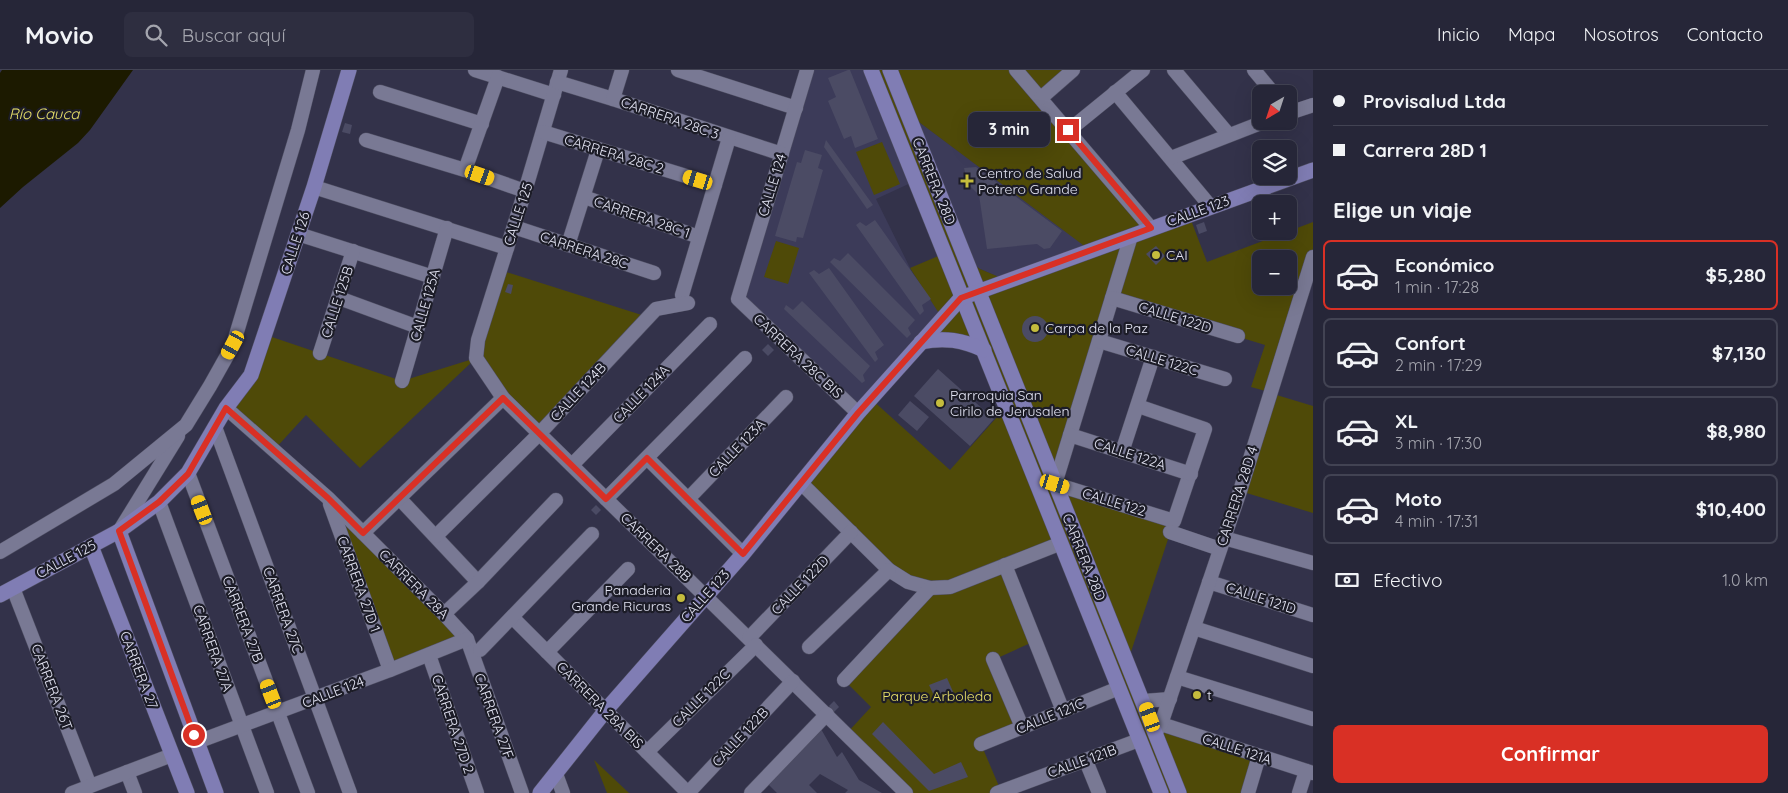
<!DOCTYPE html>
<html lang="es">
<head>
<meta charset="utf-8">
<style>
	:root { --surface:#262638; --page:#2e2e40; --text:#f1f3f6; --muted:#a4a5ae; --line:#424353; --accent:#d93025 }
	body { margin:0; font-family:Quicksand,sans-serif; background:var(--page); color:var(--text); height:100vh; display:flex; flex-direction:column; font-size:19px; white-space:nowrap }
	* { box-sizing:border-box; margin:0 }
	p { font-size:16px; color:var(--muted) }
	.icon { flex:none; width:28px; height:28px; fill:none; stroke:currentColor; stroke-width:2; stroke-linecap:round; stroke-linejoin:round }
	.map { position:relative; flex:1; overflow:hidden }
	.side { display:flex; flex-direction:column; background:var(--surface); width:475px }
	.side>* { flex:none }
	.guide { display:grid; align-content:center; height:110px; padding:0 20px; background:var(--surface) }
	.needle { width:32px; rotate:219deg }
	.tools { position:absolute; left:1252px; top:15px; display:grid; gap:10px }
	.tools a { display:grid; place-items:center; width:45px; height:45px; border-radius:8px; background:var(--surface); box-shadow:0 5px 20px #0002,0 0 0 1px var(--line); font-size:25px }
	.end { position:absolute; width:22px; height:22px; margin:-11px; border:6px solid #d93025; background:#fff; box-shadow:0 0 0 2px #fff }
	.from { border-radius:50% }
	.bubble { position:absolute; height:35px; border-radius:8px; background:var(--surface); box-shadow:0 5px 20px #0002,0 0 0 1px var(--line); font-size:16px; font-weight:700; line-height:35px; text-align:center }
	.car { position:absolute; width:15px; height:30px; margin:-15px -8px; border-radius:6px; box-shadow:0 0 4px 1px #0007; background:linear-gradient(#f5c518 24%,#345 0 40%,#f5c518 0 76%,#345 0 86%,#f5c518 0) }
	.guide b { display:flex; align-items:center; gap:18px; height:48px; font-size:19px }
	.guide b+b { border-top:1px solid var(--line) }
	.guide i { width:12px; height:12px; background:var(--text) }
	ul { padding:0; list-style:none }
	li { display:flex; align-items:center; gap:15px; height:70px; margin:0 10px 8px; padding:0 10px; border:2px solid var(--line); border-radius:8px }
	li div { flex:1 }
	li b { display:block; font-size:19px }
	li em { font-style:normal; font-weight:700 }
	li.selected { border-color:var(--accent) }
	li>.icon { width:45px; height:45px; stroke-width:1.5 }
	h2 { padding:0 20px; font-size:22px; line-height:60px }
	.pay { display:flex; align-items:center; gap:12px; height:55px; padding:0 20px; font-size:19px }
	.pay p { margin-inline-start:auto }
	.primary-button { display:flex; gap:10px; margin-top:auto; padding:10px 20px }
	.primary-button a { flex:1; height:58px; border-radius:8px; background:var(--accent); color:#fff; font-size:20px; font-weight:700; line-height:58px; text-align:center }
	header { display:flex; align-items:center; gap:30px; box-sizing:border-box; height:70px; padding:0 25px; background:var(--surface); border-bottom:1px solid var(--line) }
	header strong { font-size:24px }
	nav { display:flex; gap:28px; margin-inline-start:auto; font-size:18px }
	.search { width:350px; height:45px; background:var(--page); display:flex; align-items:center; gap:12px; box-sizing:border-box; padding:0 18px; border-radius:8px; color:var(--muted); font-size:19px }
	main { display:flex; flex:1; min-height:0 }
	.map>svg:first-child { display:block }
</style>
</head>
<body>
<header>
<strong>Movio</strong>
<div class="search"><svg class="icon" aria-label="search" viewBox="0 0 24 24"><circle cx="10" cy="10" r="6"/><path d="M15 15l6 6"/></svg>Buscar aquí</div>
<nav><a>Inicio</a><a>Mapa</a><a>Nosotros</a><a>Contacto</a></nav>
</header>
<main>
<div class="map">
<svg width="1313" height="723" viewBox="0 0 1313 723">
	<rect width="100%" height="100%" fill="#33324a"/>
	<g fill="#3c3b59">
		<path d="M807,0H871L915,111L876,129L913,204L943,248L858,343L738,229Z"/>
		<path d="M906,42L1092,181L999,207L980,199L972,193Z"/>
	</g>
	<g fill="#4f4a08" fill-rule="evenodd">
		<path d="M871,0H1072L1041,28L1151,158L1189,145L1207,192L1313,152V187L1270,323L1313,336V443L1240,421L1269,322L1251,317L1265,275L1112,228L1055,413L1174,451L1127,594L1144,631L1161,654L1259,686L1248,723H1161L1059,474L1005,495L1035,571L993,590L1022,657L981,674L1001,721L997,723H897L847,663L871,637L844,610L930,518L908,512L801,413L870,328L950,400L1005,338L983,280L934,270L942,248L910,198L943,184ZM907,43L1091,181L999,207L980,199L972,193ZM1261,189H1289V216H1261Z"/>
		<path d="M882,72L900,114L874,125L856,82Z"/>
		<path d="M776,171L799,178L788,214L764,207Z"/>
		<path d="M500,200L648,247L539,364L476,288L360,398L306,345L274,380L226,338L266,265L402,311L476,288Z"/>
		<path d="M328,428L467,569L390,600Z"/>
		<path d="M594,690L629,723H607Z"/>
	</g>
	<path fill="#1c1a00" d="M2,0H133L90,60L78,73L23,117L0,138V3Z"/>
	<g fill="#4b4b64">
		<path d="M848,0H850L878,69L855,78L851,66L844,69L828,31L836,27L828,8Z"/>
		<path d="M345,53L352,55L350,64L342,62Z"/>
		<path d="M826,70L873,135L867,139L824,77Z"/>
		<path d="M805,80L822,85L818,98L823,100L803,168L797,167L796,172L775,166L797,92L801,93Z"/>
		<path d="M976,97L1062,161L1050,178L1044,179L1037,174L987,179L979,125L968,114L964,98Z"/>
		<path d="M875,150L931,229L922,235L924,241L920,245L856,155L860,152L866,156Z"/>
		<path d="M1204,152L1207,161L1199,164L1196,155Z"/>
		<path d="M1156,176L1165,186L1156,195L1146,184Z"/>
		<path d="M848,183L915,250L908,258L911,264L907,268L830,192L834,188L840,191Z"/>
		<path d="M829,198L884,275L875,282L878,289L875,292L809,203L814,200L819,204Z"/>
		<path d="M508,214L513,215L511,224L505,222Z"/>
		<path d="M802,231L870,296L863,305L865,311L862,313L784,239L786,235L793,240Z"/>
		<circle cx="1035" cy="259" r="13"/>
		<path d="M768,274L774,280L768,286L762,280Z"/>
		<path d="M938,299L994,349L970,376L914,326Z"/>
		<path d="M910,331L929,347L917,361L898,345Z"/>
		<path d="M596,435L601,440L596,445L591,440Z"/>
		<path d="M947,608L954,624L937,632L929,615Z"/>
		<path d="M834,631L839,637L834,642L829,636Z"/>
		<path d="M883,652L934,704L961,692L968,707L929,721L872,664Z"/>
		<path d="M821,659L837,687L842,682L859,710L882,723H845L848,720L820,704L809,715L817,723H777L768,714Z"/>
	</g>
	<g fill="none" stroke-linecap="round" stroke-linejoin="round">
		<defs>
			<g id="street">
				<path d="M475,0L554,25"/>
				<path d="M561,0L525,121L478,270L476,288L503,328L906,723"/>
				<path d="M678,0L796,38"/>
				<path d="M807,0L738,229L858,343"/>
				<path d="M1016,0L1151,158"/>
				<path d="M1174,0L1229,65"/>
				<path d="M1254,0L1274,24"/>
				<path d="M557,12L613,29L782,84"/>
				<path d="M380,22L482,54"/>
				<path d="M1115,22L1211,137"/>
				<path d="M1041,28L1073,0"/>
				<path d="M613,29L622,0"/>
				<path d="M1289,43L1313,35"/>
				<path d="M1068,61L1143,0"/>
				<path d="M543,62L715,115"/>
				<path d="M366,70L465,100L525,121"/>
				<path d="M1171,88L1266,51"/>
				<path d="M465,100L498,7"/>
				<path d="M314,117L507,178"/>
				<path d="M584,127L699,167"/>
				<path d="M514,157L654,203"/>
				<path d="M298,164L433,207"/>
				<path d="M1131,166L1055,414L1174,451L1205,359L1138,336"/>
				<path d="M568,175L598,80"/>
				<path d="M682,225L729,68"/>
				<path d="M339,228L418,257"/>
				<path d="M1112,228L1238,266"/>
				<path d="M1099,271L1225,309"/>
				<path d="M320,283L353,181"/>
				<path d="M402,311L447,158"/>
				<path d="M226,338L328,428L444,544L467,569L522,723"/>
				<path d="M215,357L350,723"/>
				<path d="M1070,365L1191,404"/>
				<path d="M1122,382L1153,287"/>
				<path d="M647,388L743,484"/>
				<path d="M572,395L710,254"/>
				<path d="M188,403L308,723"/>
				<path d="M801,413L889,500L908,512L930,518L950,517L1059,474"/>
				<path d="M399,428L478,512"/>
				<path d="M606,429L745,288"/>
				<path d="M688,429L786,327"/>
				<path d="M159,432L267,723"/>
				<path d="M330,434L390,600"/>
				<path d="M120,460L178,366"/>
				<path d="M1170,462L1220,479"/>
				<path d="M363,463L503,328"/>
				<path d="M436,466L539,364L656,239L688,233"/>
				<path d="M1224,468L1313,493"/>
				<path d="M0,482L114,414L186,355L210,316L233,275L298,60L313,0"/>
				<path d="M1005,495L1063,641"/>
				<path d="M1209,512L1313,545"/>
				<path d="M13,518L90,716"/>
				<path d="M444,544L478,512L556,430"/>
				<path d="M513,548L688,723"/>
				<path d="M1194,558L1313,596"/>
				<path d="M749,568L851,462"/>
				<path d="M809,577L889,500"/>
				<path d="M480,580L592,464"/>
				<path d="M547,582L628,499"/>
				<path d="M429,585L477,723"/>
				<path d="M993,589L1022,657"/>
				<path d="M1177,607L1313,649"/>
				<path d="M844,610L930,518"/>
				<path d="M1144,631L1170,629"/>
				<path d="M1161,654L1313,703"/>
				<path d="M1155,663L1161,654L1240,421L1313,187"/>
				<path d="M197,672L390,600L467,569"/>
				<path d="M981,674L1119,618"/>
				<path d="M647,682L756,575"/>
				<path d="M1086,691L1099,723"/>
				<path d="M127,702L135,723"/>
				<path d="M556,704L563,723"/>
				<path d="M72,723L172,685"/>
				<path d="M688,723L793,611"/>
				<path d="M751,723L827,644"/>
				<path d="M997,723L1139,670"/>
				<path d="M1248,723L1259,686"/>
				<path d="M1299,723L1306,701"/>
			</g>
			<g id="secondary">
				<path d="M871,0L1161,723"/>
				<path d="M890,0L1179,723"/>
				<path d="M921,272C944,267 963,270 984,280"/>
				<path d="M119,461L216,723"/>
				<path d="M91,476L187,723"/>
				<path d="M0,525L119,461L159,432L188,403L226,338L251,305L314,117L349,0"/>
				<path d="M540,723L606,640L743,484L858,343L961,228L1313,100"/>
			</g>
		</defs>
		<use href="#street" stroke="#4f4f63" stroke-width="15"/>
		<use href="#secondary" stroke="#4f4f63" stroke-width="16"/>
		<use href="#street" stroke="#797994" stroke-width="14"/>
		<use href="#secondary" stroke="#807db4" stroke-width="15"/>
	</g>
	<g fill="none" stroke-linecap="round" stroke-linejoin="round">
		<path stroke="#d93025" stroke-width="6" d="M194,665L119,461L159,432L188,404L226,338L328,428L363,463L503,328L606,429L647,388L743,484L858,343L961,228L1151,158L1068,60"/>
	</g>
	<g fill="#c5bc3d" stroke="#1c1c27" stroke-width="2">
		<path d="M964.5 103.5h5v5h5v5h-5v5h-5v-5h-5v-5h5z"/>
		<circle cx="1156" cy="185" r="5"/>
		<circle cx="1035" cy="258" r="5"/>
		<circle cx="940" cy="333" r="5"/>
		<circle cx="681" cy="528" r="5"/>
		<circle cx="1197" cy="625" r="5"/>
	</g>
	<g text-anchor="middle" stroke-width="4.5" stroke-linejoin="round" paint-order="stroke">
		<g font-size="14" fill="#e3e4f3" stroke="#1c1c27">
			<text transform="translate(670 48) rotate(19)" y="5">CARRERA 28C 3</text>
			<text transform="translate(614 84) rotate(17)" y="5">CARRERA 28C 2</text>
			<text transform="translate(934 111) rotate(68)" y="5">CARRERA 28D</text>
			<text transform="translate(772 115) rotate(-73)" y="5">CALLE 124</text>
			<text transform="translate(1198 141) rotate(-20)" y="5">CALLE 123</text>
			<text transform="translate(518 144) rotate(-72)" y="5">CALLE 125</text>
			<text transform="translate(642 147) rotate(19)" y="5">CARRERA 28C 1</text>
			<text transform="translate(295 173) rotate(-72)" y="5">CALLE 126</text>
			<text transform="translate(584 180) rotate(18)" y="5">CARRERA 28C</text>
			<text transform="translate(337 232) rotate(-72)" y="5">CALLE 125B</text>
			<text transform="translate(425 235) rotate(-74)" y="5">CALLE 125A</text>
			<text transform="translate(1175 247) rotate(17)" y="5">CALLE 122D</text>
			<text transform="translate(798 286) rotate(43)" y="5">CARRERA 28C BIS</text>
			<text transform="translate(1162 290) rotate(17)" y="5">CALLE 122C</text>
			<text transform="translate(578 322) rotate(-47)" y="5">CALLE 124B</text>
			<text transform="translate(641 324) rotate(-46)" y="5">CALLE 124A</text>
			<text transform="translate(737 378) rotate(-46)" y="5">CALLE 123A</text>
			<text transform="translate(1130 384) rotate(18)" y="5">CALLE 122A</text>
			<text transform="translate(1237 426) rotate(-72)" y="5">CARRERA 28D 4</text>
			<text transform="translate(1114 432) rotate(17)" y="5">CALLE 122</text>
			<text transform="translate(656 477) rotate(44)" y="5">CARRERA 28B</text>
			<text transform="translate(1084 487) rotate(68)" y="5">CARRERA 28D</text>
			<text transform="translate(66 489) rotate(-28)" y="5">CALLE 125</text>
			<text transform="translate(359 514) rotate(70)" y="5">CARRERA 27D 1</text>
			<text transform="translate(414 514) rotate(45)" y="5">CARRERA 28A</text>
			<text transform="translate(800 515) rotate(-46)" y="5">CALLE 122D</text>
			<text transform="translate(705 526) rotate(-48)" y="5">CALLE 123</text>
			<text transform="translate(1261 528) rotate(18)" y="5">CALLE 121D</text>
			<text transform="translate(283 540) rotate(70)" y="5">CARRERA 27C</text>
			<text transform="translate(243 549) rotate(69)" y="5">CARRERA 27B</text>
			<text transform="translate(213 578) rotate(70)" y="5">CARRERA 27A</text>
			<text transform="translate(139 600) rotate(69)" y="5">CARRERA 27</text>
			<text transform="translate(52 617) rotate(69)" y="5">CARRERA 26T</text>
			<text transform="translate(333 622) rotate(-21)" y="5">CALLE 124</text>
			<text transform="translate(701 628) rotate(-45)" y="5">CALLE 122C</text>
			<text transform="translate(600 635) rotate(45)" y="5">CARRERA 28A BIS</text>
			<text transform="translate(494 646) rotate(70)" y="5">CARRERA 27F</text>
			<text transform="translate(1050 646) rotate(-22)" y="5">CALLE 121C</text>
			<text transform="translate(453 654) rotate(71)" y="5">CARRERA 27D 2</text>
			<text transform="translate(740 667) rotate(-47)" y="5">CALLE 122B</text>
			<text transform="translate(1237 679) rotate(18)" y="5">CALLE 121A</text>
			<text transform="translate(1082 691) rotate(-20)" y="5">CALLE 121B</text>
		</g>
		<g font-size="14" fill="#e3e4f3" stroke="#1c1c27" text-anchor="start">
			<text x="978" y="108">Centro de Salud<tspan x="978" dy="16">Potrero Grande</tspan></text>
			<text x="1166" y="190">CAI</text>
			<text x="1045" y="263">Carpa de la Paz</text>
			<text x="950" y="330">Parroquia San<tspan x="950" dy="16">Cirilo de Jerusalen</tspan></text>
			<text x="671" y="525" text-anchor="end">Panaderia<tspan x="671" dy="16">Grande Ricuras</tspan></text>
			<text x="1207" y="630">t</text>
		</g>
		<g font-size="14" fill="#e8e068" stroke="#1c1c27">
			<text x="937" y="631">Parque Arboleda</text>
		</g>
		<g font-size="15" font-style="italic" fill="#e9e16a" stroke="#1c1c27">
			<text x="44" y="49">Río Cauca</text>
		</g>
	</g>
</svg>
<div class="tools">
<a><svg class="needle" viewBox="-14 -14 28 28"><path d="M0-13l5 13h-10z" fill="#e53935"/><path d="M0 13l5-13h-10z" fill="#a4a5ae"/></svg></a>
<a><svg class="icon" aria-label="layers" viewBox="0 0 24 24"><path d="M12 4l9 5-9 5-9-5zM3 14l9 5 9-5"/></svg></a>
<a>+</a>
<a>−</a>
</div>
<i class="end from" style="left:194px;top:665px"></i>
<i class="end" style="left:1068px;top:60px"></i>
<div class="bubble" style="left:968px;top:42px;width:82px">3 min</div>
<i class="car" style="left:480px;top:105px;rotate:109deg"></i>
<i class="car" style="left:698px;top:110px;rotate:287deg"></i>
<i class="car" style="left:233px;top:275px;rotate:209deg"></i>
<i class="car" style="left:1055px;top:414px;rotate:107deg"></i>
<i class="car" style="left:202px;top:440px;rotate:339deg"></i>
<i class="car" style="left:271px;top:624px;rotate:339deg"></i>
<i class="car" style="left:1150px;top:647px;rotate:340deg"></i>
</div>
<section class="side">
<div class="guide">
<b><i class="from"></i>Provisalud Ltda</b>
<b><i></i>Carrera 28D 1</b>
</div>
<h2>Elige un viaje</h2>
<ul>
<li class="selected"><svg class="icon" aria-label="car" viewBox="0 0 24 24"><path d="M5 17H2v-5l4-1 3-4h7l3 4 3 1v5h-3M9 17h6M6 11h13"/><circle cx="7" cy="17" r="2"/><circle cx="17" cy="17" r="2"/></svg><div><b>Económico</b><p>1 min · 17:28</p></div><em>$5,280</em></li>
<li><svg class="icon" aria-label="car" viewBox="0 0 24 24"><path d="M5 17H2v-5l4-1 3-4h7l3 4 3 1v5h-3M9 17h6M6 11h13"/><circle cx="7" cy="17" r="2"/><circle cx="17" cy="17" r="2"/></svg><div><b>Confort</b><p>2 min · 17:29</p></div><em>$7,130</em></li>
<li><svg class="icon" aria-label="car" viewBox="0 0 24 24"><path d="M5 17H2v-5l4-1 3-4h7l3 4 3 1v5h-3M9 17h6M6 11h13"/><circle cx="7" cy="17" r="2"/><circle cx="17" cy="17" r="2"/></svg><div><b>XL</b><p>3 min · 17:30</p></div><em>$8,980</em></li>
<li><svg class="icon" aria-label="car" viewBox="0 0 24 24"><path d="M5 17H2v-5l4-1 3-4h7l3 4 3 1v5h-3M9 17h6M6 11h13"/><circle cx="7" cy="17" r="2"/><circle cx="17" cy="17" r="2"/></svg><div><b>Moto</b><p>4 min · 17:31</p></div><em>$10,400</em></li>
</ul>
<div class="pay"><svg class="icon" aria-label="cash" viewBox="0 0 24 24"><path d="M3 7h18v10H3z"/><circle cx="12" cy="12" r="2"/></svg>Efectivo<p>1.0 km</p></div>
<div class="primary-button"><a>Confirmar</a></div>
</section>
</main>
</body>
</html>
